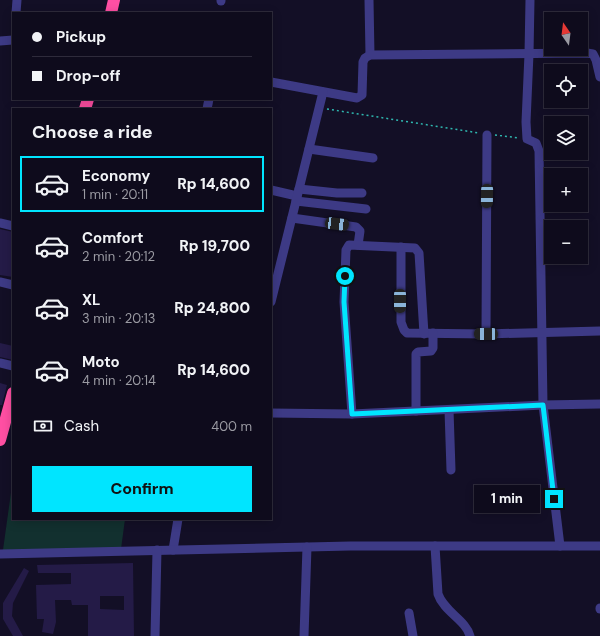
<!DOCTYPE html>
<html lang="en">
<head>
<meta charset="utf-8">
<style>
	:root { --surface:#0e0b1c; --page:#171425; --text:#f1f3f6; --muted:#9b9ba3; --line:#2e2b3b; --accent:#00e5ff }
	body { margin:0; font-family:"DM Sans",sans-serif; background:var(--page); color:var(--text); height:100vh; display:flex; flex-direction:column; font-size:15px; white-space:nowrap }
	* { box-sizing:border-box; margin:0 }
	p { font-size:13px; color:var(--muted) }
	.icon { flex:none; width:22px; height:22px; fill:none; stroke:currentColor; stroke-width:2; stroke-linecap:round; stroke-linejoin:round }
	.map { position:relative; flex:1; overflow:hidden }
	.details { position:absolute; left:12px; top:108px; width:260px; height:412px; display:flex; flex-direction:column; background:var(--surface); border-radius:0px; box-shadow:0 2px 10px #0003,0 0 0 1px var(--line) }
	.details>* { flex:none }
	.guide { position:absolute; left:12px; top:12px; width:260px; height:88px; border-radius:0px; box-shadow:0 2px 10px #0003,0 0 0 1px var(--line); display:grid; align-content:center; height:88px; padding:0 20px; background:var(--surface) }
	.needle { width:26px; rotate:346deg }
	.tools { position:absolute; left:544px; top:12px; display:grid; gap:8px }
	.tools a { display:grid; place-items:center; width:44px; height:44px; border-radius:0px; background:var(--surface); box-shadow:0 2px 10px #0003,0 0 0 1px var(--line); font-size:20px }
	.end { position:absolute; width:18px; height:18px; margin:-9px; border:5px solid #00e5ff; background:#111; box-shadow:0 0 0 2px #111 }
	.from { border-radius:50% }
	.bubble { position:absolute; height:28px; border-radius:0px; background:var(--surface); box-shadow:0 2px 10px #0003,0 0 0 1px var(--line); font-size:13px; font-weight:800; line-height:28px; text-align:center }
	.car { position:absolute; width:12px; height:24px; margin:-12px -6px; border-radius:5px; box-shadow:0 0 3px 1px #0007; background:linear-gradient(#222 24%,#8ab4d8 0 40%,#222 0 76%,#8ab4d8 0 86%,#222 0) }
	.guide b { display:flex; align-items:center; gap:14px; height:38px; font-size:15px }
	.guide b+b { border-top:1px solid var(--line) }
	.guide i { width:10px; height:10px; background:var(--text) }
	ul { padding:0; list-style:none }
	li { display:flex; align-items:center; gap:12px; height:56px; margin:0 8px 6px; padding:0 12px; border:2px solid transparent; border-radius:0px }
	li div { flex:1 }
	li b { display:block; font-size:15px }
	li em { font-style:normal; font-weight:800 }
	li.selected { border-color:var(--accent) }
	li>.icon { width:36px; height:36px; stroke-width:1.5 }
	h2 { padding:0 20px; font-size:18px; line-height:48px }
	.pay { display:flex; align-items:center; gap:10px; height:44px; padding:0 20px; font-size:15px }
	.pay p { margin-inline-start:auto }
	.primary-button { display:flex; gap:8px; margin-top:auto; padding:8px 20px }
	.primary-button a { flex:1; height:46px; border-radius:0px; background:var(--accent); color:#111; font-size:16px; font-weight:800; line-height:46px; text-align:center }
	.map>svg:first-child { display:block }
</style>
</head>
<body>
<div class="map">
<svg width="600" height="636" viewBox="0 0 600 636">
	<rect width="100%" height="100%" fill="#130f26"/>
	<path fill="#12302f" d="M13,478V519H125L121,549L3,550Z"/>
	<g fill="#241b47" fill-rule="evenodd">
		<path d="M0,229L13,232V277L0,275Z"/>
		<path d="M0,343L13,346V360L0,357Z"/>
		<path d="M0,383L7,385L2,405H0Z"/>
		<path d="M133,563L134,636H88V605H72L71,600H55L56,622L53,634L42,632L44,619H37L36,585L71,584V573H38L37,565ZM100,596H124V610L100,609Z"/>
		<path d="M24,568L29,571L13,603L12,616L23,636H13L3,619V603Z"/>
	</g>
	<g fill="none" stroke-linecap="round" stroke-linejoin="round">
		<g stroke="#2fb8b0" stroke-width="1.5" stroke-dasharray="2 3" stroke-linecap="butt">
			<path d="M327,109L479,133"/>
			<path d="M495,135L519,138"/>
		</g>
		<g stroke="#3d3a85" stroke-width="9">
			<path d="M369,0L370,55"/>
			<path d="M530,0L529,54L526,122L527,139L536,143L539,151L543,405L560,546"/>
			<path d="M221,1V0"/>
			<path d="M16,13L17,0"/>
			<path d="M0,41L13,40"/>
			<path d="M271,82L357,98L362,95L363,62L365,58L370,55L587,53L593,54L596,60L600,77"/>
			<path d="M207,109L209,99"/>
			<path d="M309,149L373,158"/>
			<path d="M299,189L337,193H362"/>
			<path d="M271,190L297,196"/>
			<path d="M296,201L366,209"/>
			<path d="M292,218L356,227L360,231L358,245"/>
			<path d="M0,223L13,226"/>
			<path d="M401,247V322L404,330L407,333L486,334L600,331"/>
			<path d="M0,282L13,285"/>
			<path d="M271,302L323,92"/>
			<path d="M486,334L487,135"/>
			<path d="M0,363L13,366"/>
			<path d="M449,410L451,470"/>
			<path d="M416,411V354L418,352L431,351L433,348V333"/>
			<path d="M271,413L352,414L543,405L600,404"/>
			<path d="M352,414L344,302L346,250L349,245L415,248L419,253L424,334"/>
			<path d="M435,546L438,594C444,612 466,620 470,636"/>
			<path d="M173,550L178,519"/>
			<path d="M0,554L350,546H600"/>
			<path d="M600,608V609"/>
			<path d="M409,613L413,636"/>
			<path d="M155,636L157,550"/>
			<path d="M304,636L307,547"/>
		</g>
		<g stroke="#ff4fa3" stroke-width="12">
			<path d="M111,13L114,0"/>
			<path d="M85,109L88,99"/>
			<path d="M0,440L13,393"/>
		</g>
	</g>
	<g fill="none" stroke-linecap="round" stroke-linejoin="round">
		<path stroke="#00e5ff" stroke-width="5" d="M345,276L344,302L352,414L543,405L554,499"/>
	</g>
</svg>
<div class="tools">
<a><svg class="needle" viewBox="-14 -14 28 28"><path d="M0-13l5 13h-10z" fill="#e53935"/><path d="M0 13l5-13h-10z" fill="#9b9ba3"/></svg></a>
<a><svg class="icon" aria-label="locate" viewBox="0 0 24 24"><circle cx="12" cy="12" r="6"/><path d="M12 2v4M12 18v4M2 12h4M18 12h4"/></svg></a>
<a><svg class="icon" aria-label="layers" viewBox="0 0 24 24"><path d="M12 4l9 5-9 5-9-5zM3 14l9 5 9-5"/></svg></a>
<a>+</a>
<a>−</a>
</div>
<i class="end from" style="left:345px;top:276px"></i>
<i class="end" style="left:554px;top:499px"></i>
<div class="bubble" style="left:474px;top:485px;width:66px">1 min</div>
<i class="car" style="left:487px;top:196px;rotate:181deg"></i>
<i class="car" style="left:337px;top:224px;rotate:97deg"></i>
<i class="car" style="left:400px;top:301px;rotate:180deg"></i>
<i class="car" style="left:486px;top:334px;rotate:271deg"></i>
<div class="guide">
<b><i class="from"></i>Pickup</b>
<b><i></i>Drop-off</b>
</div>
<section class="details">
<h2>Choose a ride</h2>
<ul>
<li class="selected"><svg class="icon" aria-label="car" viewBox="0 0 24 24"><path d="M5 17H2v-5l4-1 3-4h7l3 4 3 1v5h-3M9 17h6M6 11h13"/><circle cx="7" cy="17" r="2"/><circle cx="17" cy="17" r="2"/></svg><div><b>Economy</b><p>1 min · 20:11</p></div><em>Rp 14,600</em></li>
<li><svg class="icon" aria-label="car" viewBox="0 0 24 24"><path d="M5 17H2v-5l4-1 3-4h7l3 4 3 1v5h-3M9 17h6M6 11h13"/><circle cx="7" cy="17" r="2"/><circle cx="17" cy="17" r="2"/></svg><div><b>Comfort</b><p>2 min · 20:12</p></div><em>Rp 19,700</em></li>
<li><svg class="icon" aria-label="car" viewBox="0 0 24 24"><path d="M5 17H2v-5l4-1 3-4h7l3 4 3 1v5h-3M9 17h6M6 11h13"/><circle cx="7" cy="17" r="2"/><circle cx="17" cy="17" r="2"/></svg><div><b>XL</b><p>3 min · 20:13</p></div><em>Rp 24,800</em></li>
<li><svg class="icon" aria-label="car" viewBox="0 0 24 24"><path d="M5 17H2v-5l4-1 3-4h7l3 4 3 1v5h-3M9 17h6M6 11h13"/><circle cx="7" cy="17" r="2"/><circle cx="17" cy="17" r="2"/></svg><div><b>Moto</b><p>4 min · 20:14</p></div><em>Rp 14,600</em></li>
</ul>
<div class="pay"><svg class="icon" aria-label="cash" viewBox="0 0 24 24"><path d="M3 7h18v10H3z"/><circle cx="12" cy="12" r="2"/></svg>Cash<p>400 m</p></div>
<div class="primary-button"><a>Confirm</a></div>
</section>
</div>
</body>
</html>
